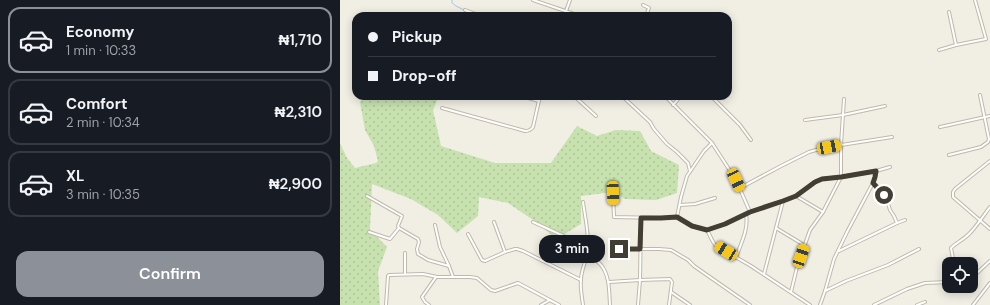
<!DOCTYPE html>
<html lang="en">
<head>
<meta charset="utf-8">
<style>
	:root { --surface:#171b24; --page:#242831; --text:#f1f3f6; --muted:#9ea1a6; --line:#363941; --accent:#8c9099 }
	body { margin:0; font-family:"DM Sans",sans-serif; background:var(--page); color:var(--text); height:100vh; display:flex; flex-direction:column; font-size:15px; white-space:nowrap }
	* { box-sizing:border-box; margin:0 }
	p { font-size:13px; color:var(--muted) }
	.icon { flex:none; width:22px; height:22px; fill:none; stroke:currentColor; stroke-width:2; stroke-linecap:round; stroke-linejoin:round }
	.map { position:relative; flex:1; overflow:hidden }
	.drawer { display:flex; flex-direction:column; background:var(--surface); width:340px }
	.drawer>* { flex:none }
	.top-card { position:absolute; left:12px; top:12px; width:380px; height:88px; border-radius:12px; box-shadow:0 2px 10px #0003; display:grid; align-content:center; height:88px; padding:0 16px; background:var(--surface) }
	.tools { position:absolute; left:602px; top:257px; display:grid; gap:8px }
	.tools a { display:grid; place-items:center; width:36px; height:36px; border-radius:8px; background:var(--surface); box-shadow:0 2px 10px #0003; font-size:20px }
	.end { position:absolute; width:18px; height:18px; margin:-9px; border:5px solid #423e34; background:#fff; box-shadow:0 0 0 2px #fff }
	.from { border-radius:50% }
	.bubble { position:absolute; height:28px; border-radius:12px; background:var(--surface); box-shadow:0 2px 10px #0003; font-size:13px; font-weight:600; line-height:28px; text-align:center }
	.car { position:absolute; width:12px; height:24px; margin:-12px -6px; border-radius:5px; box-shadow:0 0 3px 1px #0007; background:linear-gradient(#f5c518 24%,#345 0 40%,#f5c518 0 76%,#345 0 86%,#f5c518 0) }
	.top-card b { display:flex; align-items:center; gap:14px; height:38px; font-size:15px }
	.top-card b+b { border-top:1px solid var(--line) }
	.top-card i { width:10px; height:10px; background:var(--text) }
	ul { padding:7px 0 0; list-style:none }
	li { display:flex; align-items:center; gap:12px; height:66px; margin:0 8px 6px; padding:0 8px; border:2px solid var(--line); border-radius:12px }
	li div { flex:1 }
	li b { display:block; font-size:15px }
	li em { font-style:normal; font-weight:600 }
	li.on { border-color:var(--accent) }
	li>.icon { width:36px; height:36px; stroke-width:1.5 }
	.primary-button { display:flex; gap:8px; margin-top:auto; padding:8px 16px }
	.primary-button a { flex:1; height:46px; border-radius:12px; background:var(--accent); color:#fff; font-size:16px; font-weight:600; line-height:46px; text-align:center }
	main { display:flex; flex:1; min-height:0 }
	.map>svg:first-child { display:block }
</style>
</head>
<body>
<main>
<section class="drawer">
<ul>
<li class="on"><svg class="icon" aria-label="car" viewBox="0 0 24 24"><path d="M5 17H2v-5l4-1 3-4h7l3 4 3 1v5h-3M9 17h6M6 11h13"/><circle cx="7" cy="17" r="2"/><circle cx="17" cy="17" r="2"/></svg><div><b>Economy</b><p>1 min · 10:33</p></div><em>₦1,710</em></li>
<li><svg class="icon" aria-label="car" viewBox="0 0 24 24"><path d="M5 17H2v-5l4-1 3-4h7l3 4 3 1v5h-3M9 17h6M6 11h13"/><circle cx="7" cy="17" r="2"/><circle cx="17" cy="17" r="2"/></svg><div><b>Comfort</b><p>2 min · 10:34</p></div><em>₦2,310</em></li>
<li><svg class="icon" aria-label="car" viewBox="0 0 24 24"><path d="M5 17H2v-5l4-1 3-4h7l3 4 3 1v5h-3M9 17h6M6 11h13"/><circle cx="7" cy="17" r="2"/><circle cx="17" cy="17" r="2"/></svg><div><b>XL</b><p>3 min · 10:35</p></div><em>₦2,900</em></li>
</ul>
<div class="primary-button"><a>Confirm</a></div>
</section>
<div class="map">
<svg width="650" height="305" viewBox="0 0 650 305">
	<defs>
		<pattern id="grass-dots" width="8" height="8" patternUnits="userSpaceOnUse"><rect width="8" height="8" fill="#c7e2af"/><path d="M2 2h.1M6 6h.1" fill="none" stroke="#acc397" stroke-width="1.8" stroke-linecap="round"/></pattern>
	</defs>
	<rect width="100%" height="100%" fill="#f1eee4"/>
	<path fill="url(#grass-dots)" d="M25,96H99L93,110L101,146L155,163H211L237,126L257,136L276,130L300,131L311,151L339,165L337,193L316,200L285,199L273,192L241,196V224L216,239L199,224L168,203L139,197L138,216L117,233L98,215L71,199L32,184L30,230L47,247L38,271L40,305H0V143L7,158L15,168L36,163L38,161L34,146L25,130L20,102Z"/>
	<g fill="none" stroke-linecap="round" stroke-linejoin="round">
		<path stroke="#a4c7ea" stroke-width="1" d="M112,0V3L116,6L124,10"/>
		<defs>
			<g id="minor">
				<path d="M193,0L240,16"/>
				<path d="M303,5L309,8L306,16"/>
				<path d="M125,10L141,16"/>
				<path d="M226,11L230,0"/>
				<path d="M609,12L616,45"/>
				<path d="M599,50L616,45L646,39L635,0"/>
				<path d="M181,96L199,101"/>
				<path d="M234,96L256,116"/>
				<path d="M282,96L310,122L314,129L327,144L337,152L348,163L350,171"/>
				<path d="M325,96L372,143L396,180L410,212"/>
				<path d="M371,96L400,125L411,140"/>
				<path d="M333,105L341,96"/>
				<path d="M102,108L185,131C189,131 191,130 193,127L200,96"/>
				<path d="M465,120L503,115L545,106"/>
				<path d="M600,127L650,116"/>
				<path d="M609,155L641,147L648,142L649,139L640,95"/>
				<path d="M650,161L615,189L613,192V197L650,229"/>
				<path d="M533,183L546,197L550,210L554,216L557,223"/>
				<path d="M400,188L441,166L469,152L476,150L501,145L552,137"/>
				<path d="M273,193L274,217L321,218L337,217L352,226L367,230L385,224L410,212L443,201L456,196L475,182L482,179L501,177L536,171L550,167"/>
				<path d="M27,196L62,216L58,226L59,228L50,239L29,232"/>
				<path d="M456,196L483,212"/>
				<path d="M243,202C245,217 249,234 248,249C247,260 241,269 241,280C240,288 242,297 243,305"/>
				<path d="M340,205L355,204L375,198"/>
				<path d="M337,217L341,197L347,176L364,151L372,143"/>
				<path d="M154,222L165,252"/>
				<path d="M193,222L248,247"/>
				<path d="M95,225L100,247L109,266L113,277"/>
				<path d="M59,228L78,239L79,242L77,249L78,254L88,260L109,266"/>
				<path d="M436,228L464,245"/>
				<path d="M367,230L372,240L375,245L411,266L470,305"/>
				<path d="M128,234L142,260L145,261L165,252L175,249H177L183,251L241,280"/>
				<path d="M279,249H319L331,250L348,260L354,266L410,305"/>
				<path d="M499,251L557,223L565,220"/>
				<path d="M248,252C252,256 257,261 261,265C270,276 269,292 270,305"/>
				<path d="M65,253V273"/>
				<path d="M396,258C400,245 409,229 406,215"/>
				<path d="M614,264L611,248C616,243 623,240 629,234C637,226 643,216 650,207"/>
				<path d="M424,274L443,201"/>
				<path d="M631,276L636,274L650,261"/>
				<path d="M269,282L300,280L330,279L332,282L329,305"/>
				<path d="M485,291L506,281L548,265L579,249"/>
				<path d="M331,292L350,305"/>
				<path d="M451,292L457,267L470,230L483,212L501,177V145L504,99"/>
				<path d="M46,305L48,276L49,275L83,274L97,277H130L137,278L151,290L155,291L178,283L219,305"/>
				<path d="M89,305L85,302L82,297L96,277"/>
				<path d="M201,305L210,300"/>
				<path d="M298,305L300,280L301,218"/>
				<path d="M480,305L485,291L494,259L507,232L533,183L535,177L536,171"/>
				<path d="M534,305L567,289L585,283L609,282"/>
				<path d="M577,305L585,302"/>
				<path d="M633,305L650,283"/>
			</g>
		</defs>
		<use href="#minor" stroke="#beb9aa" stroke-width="4"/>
		<use href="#minor" stroke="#fff" stroke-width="2"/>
	</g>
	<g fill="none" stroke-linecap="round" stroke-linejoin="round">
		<path stroke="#423e34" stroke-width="5" d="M279,249H300L301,218H321L337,217L352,226L367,230L385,224L410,212L443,201L456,196L475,182L482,179L501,177L536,171L535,177L533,183L544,195"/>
	</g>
</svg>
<div class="tools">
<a><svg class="icon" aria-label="locate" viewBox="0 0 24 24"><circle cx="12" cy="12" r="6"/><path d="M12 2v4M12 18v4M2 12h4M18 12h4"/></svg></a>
</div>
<i class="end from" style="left:544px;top:195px"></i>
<i class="end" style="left:279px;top:249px"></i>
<div class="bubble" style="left:199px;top:235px;width:66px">3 min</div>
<i class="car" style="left:489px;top:147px;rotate:79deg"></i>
<i class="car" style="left:396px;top:180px;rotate:155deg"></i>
<i class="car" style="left:273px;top:193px;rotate:178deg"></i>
<i class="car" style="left:386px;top:251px;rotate:301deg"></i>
<i class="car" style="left:461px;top:256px;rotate:19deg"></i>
<div class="top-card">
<b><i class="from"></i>Pickup</b>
<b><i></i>Drop-off</b>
</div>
</div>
</main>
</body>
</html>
